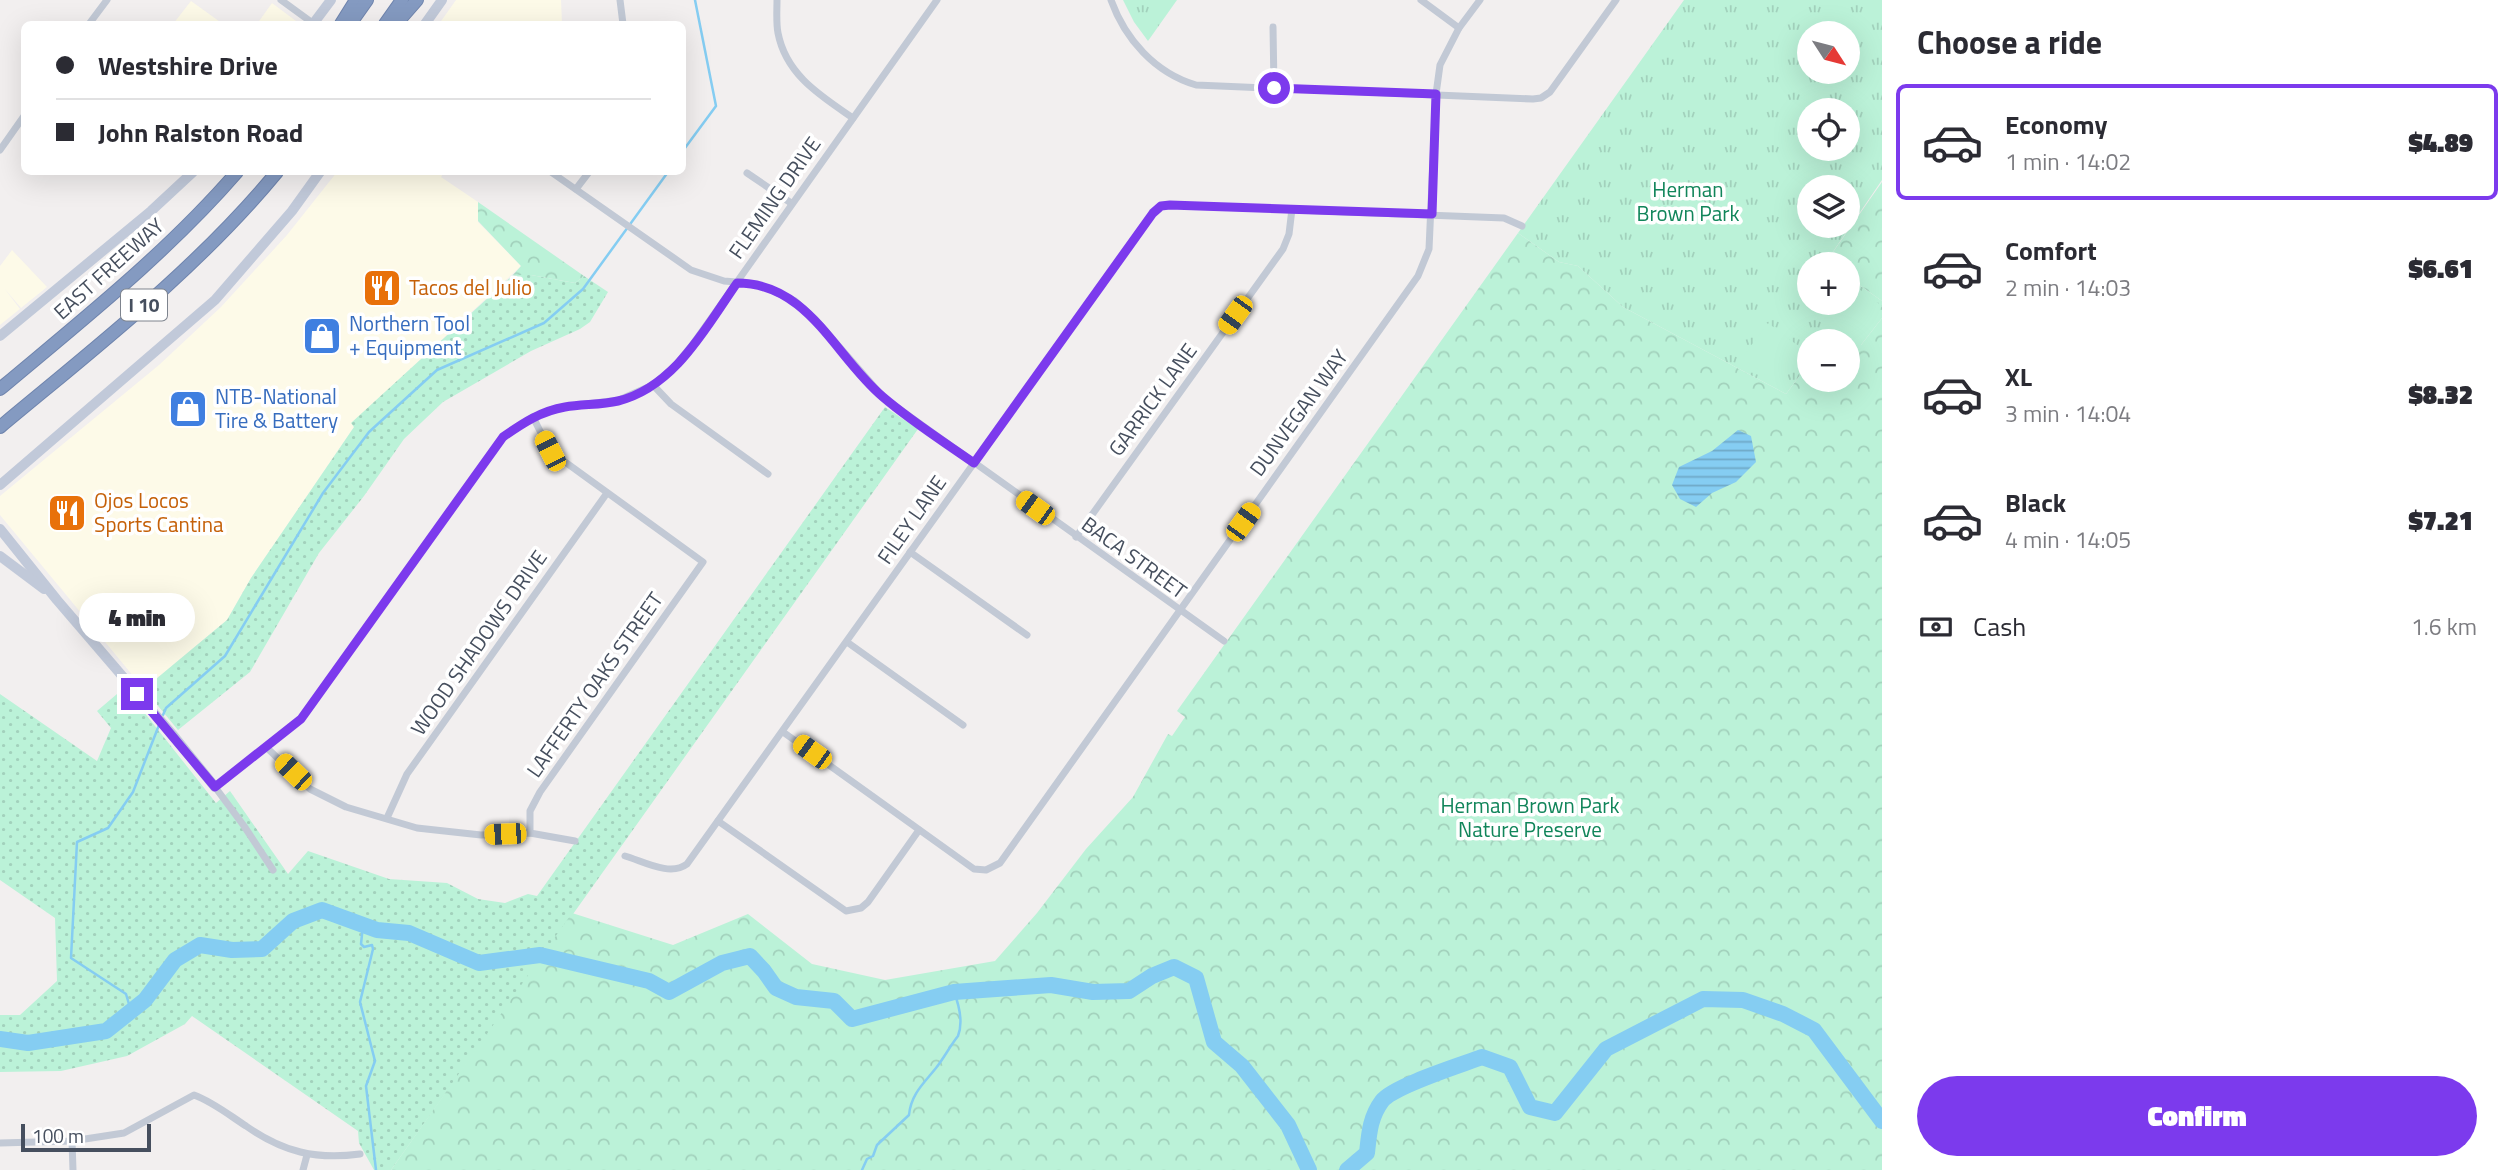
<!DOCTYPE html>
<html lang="en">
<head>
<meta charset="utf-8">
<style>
	:root { --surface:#fff; --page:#f2f2f3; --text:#2b2b33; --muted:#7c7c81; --line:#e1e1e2; --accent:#7c3aed }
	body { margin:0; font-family:"Titillium Web",sans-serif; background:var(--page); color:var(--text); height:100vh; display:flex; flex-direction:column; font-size:26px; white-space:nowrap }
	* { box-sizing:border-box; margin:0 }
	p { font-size:23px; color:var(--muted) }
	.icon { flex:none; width:38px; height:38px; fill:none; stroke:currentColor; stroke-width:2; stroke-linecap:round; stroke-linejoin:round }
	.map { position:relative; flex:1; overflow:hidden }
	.details { display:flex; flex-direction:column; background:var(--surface); width:630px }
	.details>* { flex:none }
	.banner { position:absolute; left:21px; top:21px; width:665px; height:154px; border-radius:10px; box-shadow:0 7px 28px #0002; display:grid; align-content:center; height:154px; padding:0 35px; background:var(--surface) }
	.needle { width:46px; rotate:126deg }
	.controls { position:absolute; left:1797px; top:21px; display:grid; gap:14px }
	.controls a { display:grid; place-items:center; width:63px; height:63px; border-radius:50%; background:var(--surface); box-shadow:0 7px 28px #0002; font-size:35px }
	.scale { position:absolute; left:21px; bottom:18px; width:130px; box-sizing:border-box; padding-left:7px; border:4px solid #464f5e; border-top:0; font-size:19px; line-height:24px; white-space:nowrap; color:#464f5e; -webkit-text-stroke:5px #fff; paint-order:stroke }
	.end { position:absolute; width:32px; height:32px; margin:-16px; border:9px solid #7c3aed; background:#fff; box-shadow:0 0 0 4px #fff }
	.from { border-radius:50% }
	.bubble { position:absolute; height:49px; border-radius:24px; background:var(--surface); box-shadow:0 7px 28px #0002; font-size:23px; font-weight:800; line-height:49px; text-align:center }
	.car { position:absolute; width:21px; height:42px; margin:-21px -10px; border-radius:9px; box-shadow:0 0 5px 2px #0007; background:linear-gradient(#f5c518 24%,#345 0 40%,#f5c518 0 76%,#345 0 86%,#f5c518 0) }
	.banner b { display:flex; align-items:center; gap:24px; height:66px; font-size:26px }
	.banner b+b { border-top:2px solid var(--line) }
	.banner i { width:18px; height:18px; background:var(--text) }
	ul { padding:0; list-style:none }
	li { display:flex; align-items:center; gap:21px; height:116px; margin:0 14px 10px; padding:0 21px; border:4px solid transparent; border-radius:10px }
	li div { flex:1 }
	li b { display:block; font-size:26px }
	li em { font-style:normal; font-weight:800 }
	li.on { border-color:var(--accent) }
	li>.icon { width:63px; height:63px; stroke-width:1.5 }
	h2 { padding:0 35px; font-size:32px; line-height:84px }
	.pay { display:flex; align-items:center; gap:18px; height:77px; padding:0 35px; font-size:26px }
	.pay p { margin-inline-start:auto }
	.action { display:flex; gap:14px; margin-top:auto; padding:14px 35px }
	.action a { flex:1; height:80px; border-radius:42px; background:var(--accent); color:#fff; font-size:28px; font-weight:800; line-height:80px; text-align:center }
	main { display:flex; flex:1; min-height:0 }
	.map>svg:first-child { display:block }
</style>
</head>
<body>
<main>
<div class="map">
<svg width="1882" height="1170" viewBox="0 0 1882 1170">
	<defs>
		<pattern id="grass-dots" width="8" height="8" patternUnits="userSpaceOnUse" patternTransform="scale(1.75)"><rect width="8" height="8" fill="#bbf2d8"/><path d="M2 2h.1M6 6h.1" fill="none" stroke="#a2d1bc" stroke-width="1.8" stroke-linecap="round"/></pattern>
		<pattern id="forest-crowns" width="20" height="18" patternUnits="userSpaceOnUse" patternTransform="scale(1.75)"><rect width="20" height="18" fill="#bbf2d8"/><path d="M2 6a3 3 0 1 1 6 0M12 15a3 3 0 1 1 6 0" fill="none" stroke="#a2d1bc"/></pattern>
		<pattern id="park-tufts" width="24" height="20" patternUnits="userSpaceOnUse" patternTransform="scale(1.75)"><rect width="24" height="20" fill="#bbf2d8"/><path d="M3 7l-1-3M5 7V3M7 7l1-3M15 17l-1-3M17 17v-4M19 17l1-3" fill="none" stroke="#a2d1bc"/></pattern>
		<pattern id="water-rules" width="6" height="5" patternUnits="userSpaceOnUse" patternTransform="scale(1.75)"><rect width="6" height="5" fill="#85cdf2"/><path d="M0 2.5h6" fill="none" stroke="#6fa9c7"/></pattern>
	</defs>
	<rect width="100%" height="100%" fill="#f2efef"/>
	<g fill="#fdfae8">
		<path d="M456,0H561L562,24H439Z"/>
		<path d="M191,1L223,24H173Z"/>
		<path d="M272,3L300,24H257Z"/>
		<path d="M337,172H444L441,177L478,202V222L521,266L352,423L354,427L251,578L227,620L144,689L0,515V496L159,365L221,307L287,235Z"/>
		<path d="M12,250L47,287L21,308L4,288L20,309L0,325V266Z"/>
	</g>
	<g fill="url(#grass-dots)">
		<path d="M513,275H531L575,283L584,276L608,292L590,322L580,329L531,351L443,402L404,439L364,496L319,553L250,672L178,730L144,689L227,620L251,578L354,427L351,423Z"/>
		<path d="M885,407L918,429L391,1170H374L359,1143L358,1131L192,1016L185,1024L127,1056L61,1071L0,1072V1015H20L57,981L55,918L0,880V694L97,761L111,728L97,711L117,694L124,692L132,697L216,803L230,791L288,874L308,851L389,879L447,883L478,899L505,903L528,894L537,896Z"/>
	</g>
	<g fill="url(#forest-crowns)">
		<path d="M1882,182V301L1848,277V264H1829L1826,262Z"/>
		<path d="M478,202L584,276L575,283L531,275H513L521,266L478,221Z"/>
		<path d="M1518,233L1559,262L1578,266L1623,307L1786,394L1809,363L1810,380H1848V345H1861L1882,318V1170H391L572,913L673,945L748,914L812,964L885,980L995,961L1037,913L1086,849L1133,797L1168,734L1172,736L1185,717L1177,711Z"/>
	</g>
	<g fill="url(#park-tufts)" fill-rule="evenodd">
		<path d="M1123,0H1177L1148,41L1134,22Z"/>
		<path d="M1684,0H1882V180L1826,262L1829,264H1810V303H1848V277L1882,301V318L1861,345H1848V341H1810L1809,363L1786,394L1623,307L1578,266L1559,262L1518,233ZM1810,33H1848V72H1810ZM1810,110H1848V149H1810ZM1810,187H1848V226H1810Z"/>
	</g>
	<g fill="#bbf2d8">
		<path d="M1848,281L1882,306L1857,341L1819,314L1827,303H1848Z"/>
		<path d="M1768,323L1805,351L1780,385L1742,358Z"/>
	</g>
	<path fill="url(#water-rules)" d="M1738,430L1751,436L1756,462L1736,482L1712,493L1696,507L1680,499L1672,485L1679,467L1712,451Z"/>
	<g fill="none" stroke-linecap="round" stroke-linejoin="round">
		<g stroke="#85cdf2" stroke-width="2.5">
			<path d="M682,152L716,106L695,0"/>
			<path d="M163,715L166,708L225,656L323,493L369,432L437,370L544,323L583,289L668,172"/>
			<path d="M363,925L361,944L364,947L372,945L373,949L360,1002L375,1061L366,1086L376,1170"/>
			<path d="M131,1011L126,994L71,958L77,842L108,828L133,792L159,725"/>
			<path d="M862,1170L867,1159L873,1156L877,1145L909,1115C911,1094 924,1083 936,1068C944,1058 950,1046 958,1036C963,1023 959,1005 954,992"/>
		</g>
		<g stroke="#85cdf2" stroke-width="16">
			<path d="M0,1039L28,1043L106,1031L145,1000L175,960L200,945L232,950L262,949L293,921L322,910L377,930L409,933L479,963L540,955L649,981L669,992L722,963L750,956L764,971L776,988L796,997L834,1001L852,1019L954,992L1051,985L1093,992L1129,991L1152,976L1174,967L1196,978L1214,1042L1242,1066L1288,1125L1309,1170"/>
			<path d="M1347,1170L1367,1153C1369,1134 1370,1117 1382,1101C1393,1086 1461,1065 1482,1057L1510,1067L1530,1107L1555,1113L1606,1049L1703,999L1743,1000L1783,1014L1814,1030L1882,1121"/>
		</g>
		<defs>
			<g id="highway">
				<path d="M341,24L356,0"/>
				<path d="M350,24L367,0"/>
				<path d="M385,24L402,0"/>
				<path d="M396,24L417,0"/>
				<path d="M0,389C82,320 167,253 237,172"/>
				<path d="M0,427C96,347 197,269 277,172"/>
			</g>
		</defs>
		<use href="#highway" stroke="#6f84ad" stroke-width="14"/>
		<g stroke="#c2c9d5" stroke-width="7">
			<path d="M281,0L314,24"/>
			<path d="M620,0L623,24"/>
			<path d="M777,0C777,11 776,23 778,33C786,75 821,96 853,118"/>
			<path d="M1111,0C1125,39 1155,73 1196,85L1533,99L1541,98L1550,92L1616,0"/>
			<path d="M1421,0L1459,28"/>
			<path d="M89,24L107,0"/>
			<path d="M1273,27L1274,88"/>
			<path d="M0,150L24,116"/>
			<path d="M551,172L691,270L724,281L748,283L767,288L795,301L815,319L884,398L1224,641"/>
			<path d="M747,173L791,203"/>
			<path d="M576,189L589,172"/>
			<path d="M653,385L671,404L768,474"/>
			<path d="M1076,537L1283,249L1289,234L1292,209"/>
			<path d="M910,552L1027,635"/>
			<path d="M847,642L963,725"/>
			<path d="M783,732L974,869L986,870L1000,863L1418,276L1429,249L1436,94L1440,65L1459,28L1480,0"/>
			<path d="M266,747L310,789L346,807L417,828L481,835L530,833L575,841"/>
			<path d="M387,818L407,774L607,493"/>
			<path d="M718,821L846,911L861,908L868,902L919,830"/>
			<path d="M530,833V811L540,792L703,562L550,451L533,417"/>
			<path d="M625,856C643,861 670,877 687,864L1153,213L1161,206L1170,205L1504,218L1522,226"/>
			<path d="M273,870L244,826L215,787L301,719L503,437L533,417L563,407L619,400L653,385L675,366L693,344L937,0"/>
			<path d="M72,1141L73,1170"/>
			<path d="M0,1143L72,1141L124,1133L194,1095C213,1102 229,1115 246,1126C283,1152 316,1160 360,1154"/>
			<path d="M303,1170L307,1155"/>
		</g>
		<g stroke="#c1c9d9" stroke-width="10">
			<path d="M313,24L331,0"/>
			<path d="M425,24L442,0"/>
			<path d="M0,336L151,211L193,172"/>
			<path d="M0,485L215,300L292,211L320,172"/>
			<path d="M0,529L57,600L172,734L215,787"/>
			<path d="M0,556L44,589"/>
		</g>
		<use href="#highway" stroke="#849ac1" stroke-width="12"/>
	</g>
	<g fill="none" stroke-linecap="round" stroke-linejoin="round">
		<path stroke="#7c3aed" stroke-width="9" d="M137,694L215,787L301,719L503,437C523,423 541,411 565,407C582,404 601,405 618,401C675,387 706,327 737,283C809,283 835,357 883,397C911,421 944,442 974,463L1153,213L1161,206L1170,205L1432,214L1436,94L1274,88"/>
	</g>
	<defs>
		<symbol id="restaurant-square" viewBox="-11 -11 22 22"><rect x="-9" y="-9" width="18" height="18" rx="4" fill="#e8710a" stroke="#fff"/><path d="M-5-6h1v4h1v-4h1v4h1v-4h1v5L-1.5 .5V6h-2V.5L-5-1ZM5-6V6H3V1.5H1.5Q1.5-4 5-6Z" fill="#fff"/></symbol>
		<symbol id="shop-square" viewBox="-11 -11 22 22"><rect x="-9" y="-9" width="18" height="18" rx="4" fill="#3f7fe0" stroke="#fff"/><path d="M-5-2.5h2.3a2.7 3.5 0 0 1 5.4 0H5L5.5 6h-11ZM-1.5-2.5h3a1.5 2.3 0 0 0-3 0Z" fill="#fff"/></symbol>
	</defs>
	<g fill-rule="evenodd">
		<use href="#restaurant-square" x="360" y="266" width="44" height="44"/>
		<use href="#shop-square" x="300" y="314" width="44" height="44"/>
		<use href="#shop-square" x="166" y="387" width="44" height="44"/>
		<use href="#restaurant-square" x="45" y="491" width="44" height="44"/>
	</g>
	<g text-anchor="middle" stroke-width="7" stroke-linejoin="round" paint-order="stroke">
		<rect fill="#fff" stroke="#7e848e" stroke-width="2" x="121" y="289.5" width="46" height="31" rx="5"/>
		<g font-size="19" font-weight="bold" fill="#464f5e">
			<text x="144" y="312">I 10</text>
		</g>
		<g font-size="21" fill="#11855a" stroke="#fff">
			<text x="1688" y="197">Herman<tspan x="1688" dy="24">Brown Park</tspan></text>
			<text x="1530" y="813">Herman Brown Park<tspan x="1530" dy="24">Nature Preserve</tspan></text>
		</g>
		<g font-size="21" fill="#464f5e" stroke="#fff">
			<text transform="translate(775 198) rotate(-55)" y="7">FLEMING DRIVE</text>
			<text transform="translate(109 269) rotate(-42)" y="7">EAST FREEWAY</text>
			<text transform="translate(1153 400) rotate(-54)" y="7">GARRICK LANE</text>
			<text transform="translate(1299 413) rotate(-54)" y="7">DUNVEGAN WAY</text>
			<text transform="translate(912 520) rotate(-55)" y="7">FILEY LANE</text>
			<text transform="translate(1134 558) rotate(36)" y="7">BACA STREET</text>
			<text transform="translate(479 643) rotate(-55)" y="7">WOOD SHADOWS DRIVE</text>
			<text transform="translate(595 685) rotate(-55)" y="7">LAFFERTY OAKS STREET</text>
		</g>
		<g font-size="21" fill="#c56008" stroke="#fff" text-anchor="start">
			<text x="409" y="295">Tacos del Julio</text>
			<text x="94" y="508">Ojos Locos<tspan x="94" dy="24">Sports Cantina</tspan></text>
		</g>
		<g font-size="21" fill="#366cbe" stroke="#fff" text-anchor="start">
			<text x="349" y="331">Northern Tool<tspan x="349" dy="24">+ Equipment</tspan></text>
			<text x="215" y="404">NTB-National<tspan x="215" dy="24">Tire &amp; Battery</tspan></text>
		</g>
	</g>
</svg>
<div class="controls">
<a><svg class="needle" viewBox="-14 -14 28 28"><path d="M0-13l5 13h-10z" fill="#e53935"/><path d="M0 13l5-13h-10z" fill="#7c7c81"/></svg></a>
<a><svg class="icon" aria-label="locate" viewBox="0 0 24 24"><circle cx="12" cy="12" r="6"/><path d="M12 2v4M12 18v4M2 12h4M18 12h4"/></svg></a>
<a><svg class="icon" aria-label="layers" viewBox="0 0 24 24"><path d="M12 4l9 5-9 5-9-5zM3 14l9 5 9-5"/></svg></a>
<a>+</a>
<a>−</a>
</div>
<div class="scale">100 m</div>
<i class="end from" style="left:1274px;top:88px"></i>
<i class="end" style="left:137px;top:694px"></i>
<div class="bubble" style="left:79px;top:593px;width:116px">4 min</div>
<i class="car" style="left:1235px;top:315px;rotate:216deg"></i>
<i class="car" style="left:550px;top:451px;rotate:333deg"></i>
<i class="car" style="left:1035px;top:508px;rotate:306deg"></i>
<i class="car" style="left:1243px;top:522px;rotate:36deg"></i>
<i class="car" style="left:812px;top:752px;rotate:306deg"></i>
<i class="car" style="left:293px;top:772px;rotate:314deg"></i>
<i class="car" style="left:505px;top:834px;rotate:268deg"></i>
<div class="banner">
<b><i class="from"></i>Westshire Drive</b>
<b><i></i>John Ralston Road</b>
</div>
</div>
<section class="details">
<h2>Choose a ride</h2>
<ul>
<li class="on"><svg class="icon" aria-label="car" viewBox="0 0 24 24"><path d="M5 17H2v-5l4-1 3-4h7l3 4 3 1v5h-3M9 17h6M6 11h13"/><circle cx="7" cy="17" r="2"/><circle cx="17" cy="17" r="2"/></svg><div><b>Economy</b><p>1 min · 14:02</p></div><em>$4.89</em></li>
<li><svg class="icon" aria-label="car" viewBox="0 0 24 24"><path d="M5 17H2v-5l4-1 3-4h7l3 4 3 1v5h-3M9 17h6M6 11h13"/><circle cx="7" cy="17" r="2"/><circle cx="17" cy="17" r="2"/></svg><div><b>Comfort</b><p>2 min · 14:03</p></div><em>$6.61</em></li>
<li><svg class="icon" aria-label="car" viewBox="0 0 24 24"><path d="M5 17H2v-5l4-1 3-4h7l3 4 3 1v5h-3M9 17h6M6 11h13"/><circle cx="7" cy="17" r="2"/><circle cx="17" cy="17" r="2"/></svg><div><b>XL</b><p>3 min · 14:04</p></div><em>$8.32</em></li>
<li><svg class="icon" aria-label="car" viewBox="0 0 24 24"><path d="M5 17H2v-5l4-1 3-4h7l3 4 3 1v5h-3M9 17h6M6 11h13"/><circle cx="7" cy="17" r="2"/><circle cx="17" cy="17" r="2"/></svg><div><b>Black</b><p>4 min · 14:05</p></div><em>$7.21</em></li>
</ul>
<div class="pay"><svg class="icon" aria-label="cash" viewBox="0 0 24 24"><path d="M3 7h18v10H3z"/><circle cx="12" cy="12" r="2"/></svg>Cash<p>1.6 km</p></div>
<div class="action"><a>Confirm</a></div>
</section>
</main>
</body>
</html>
